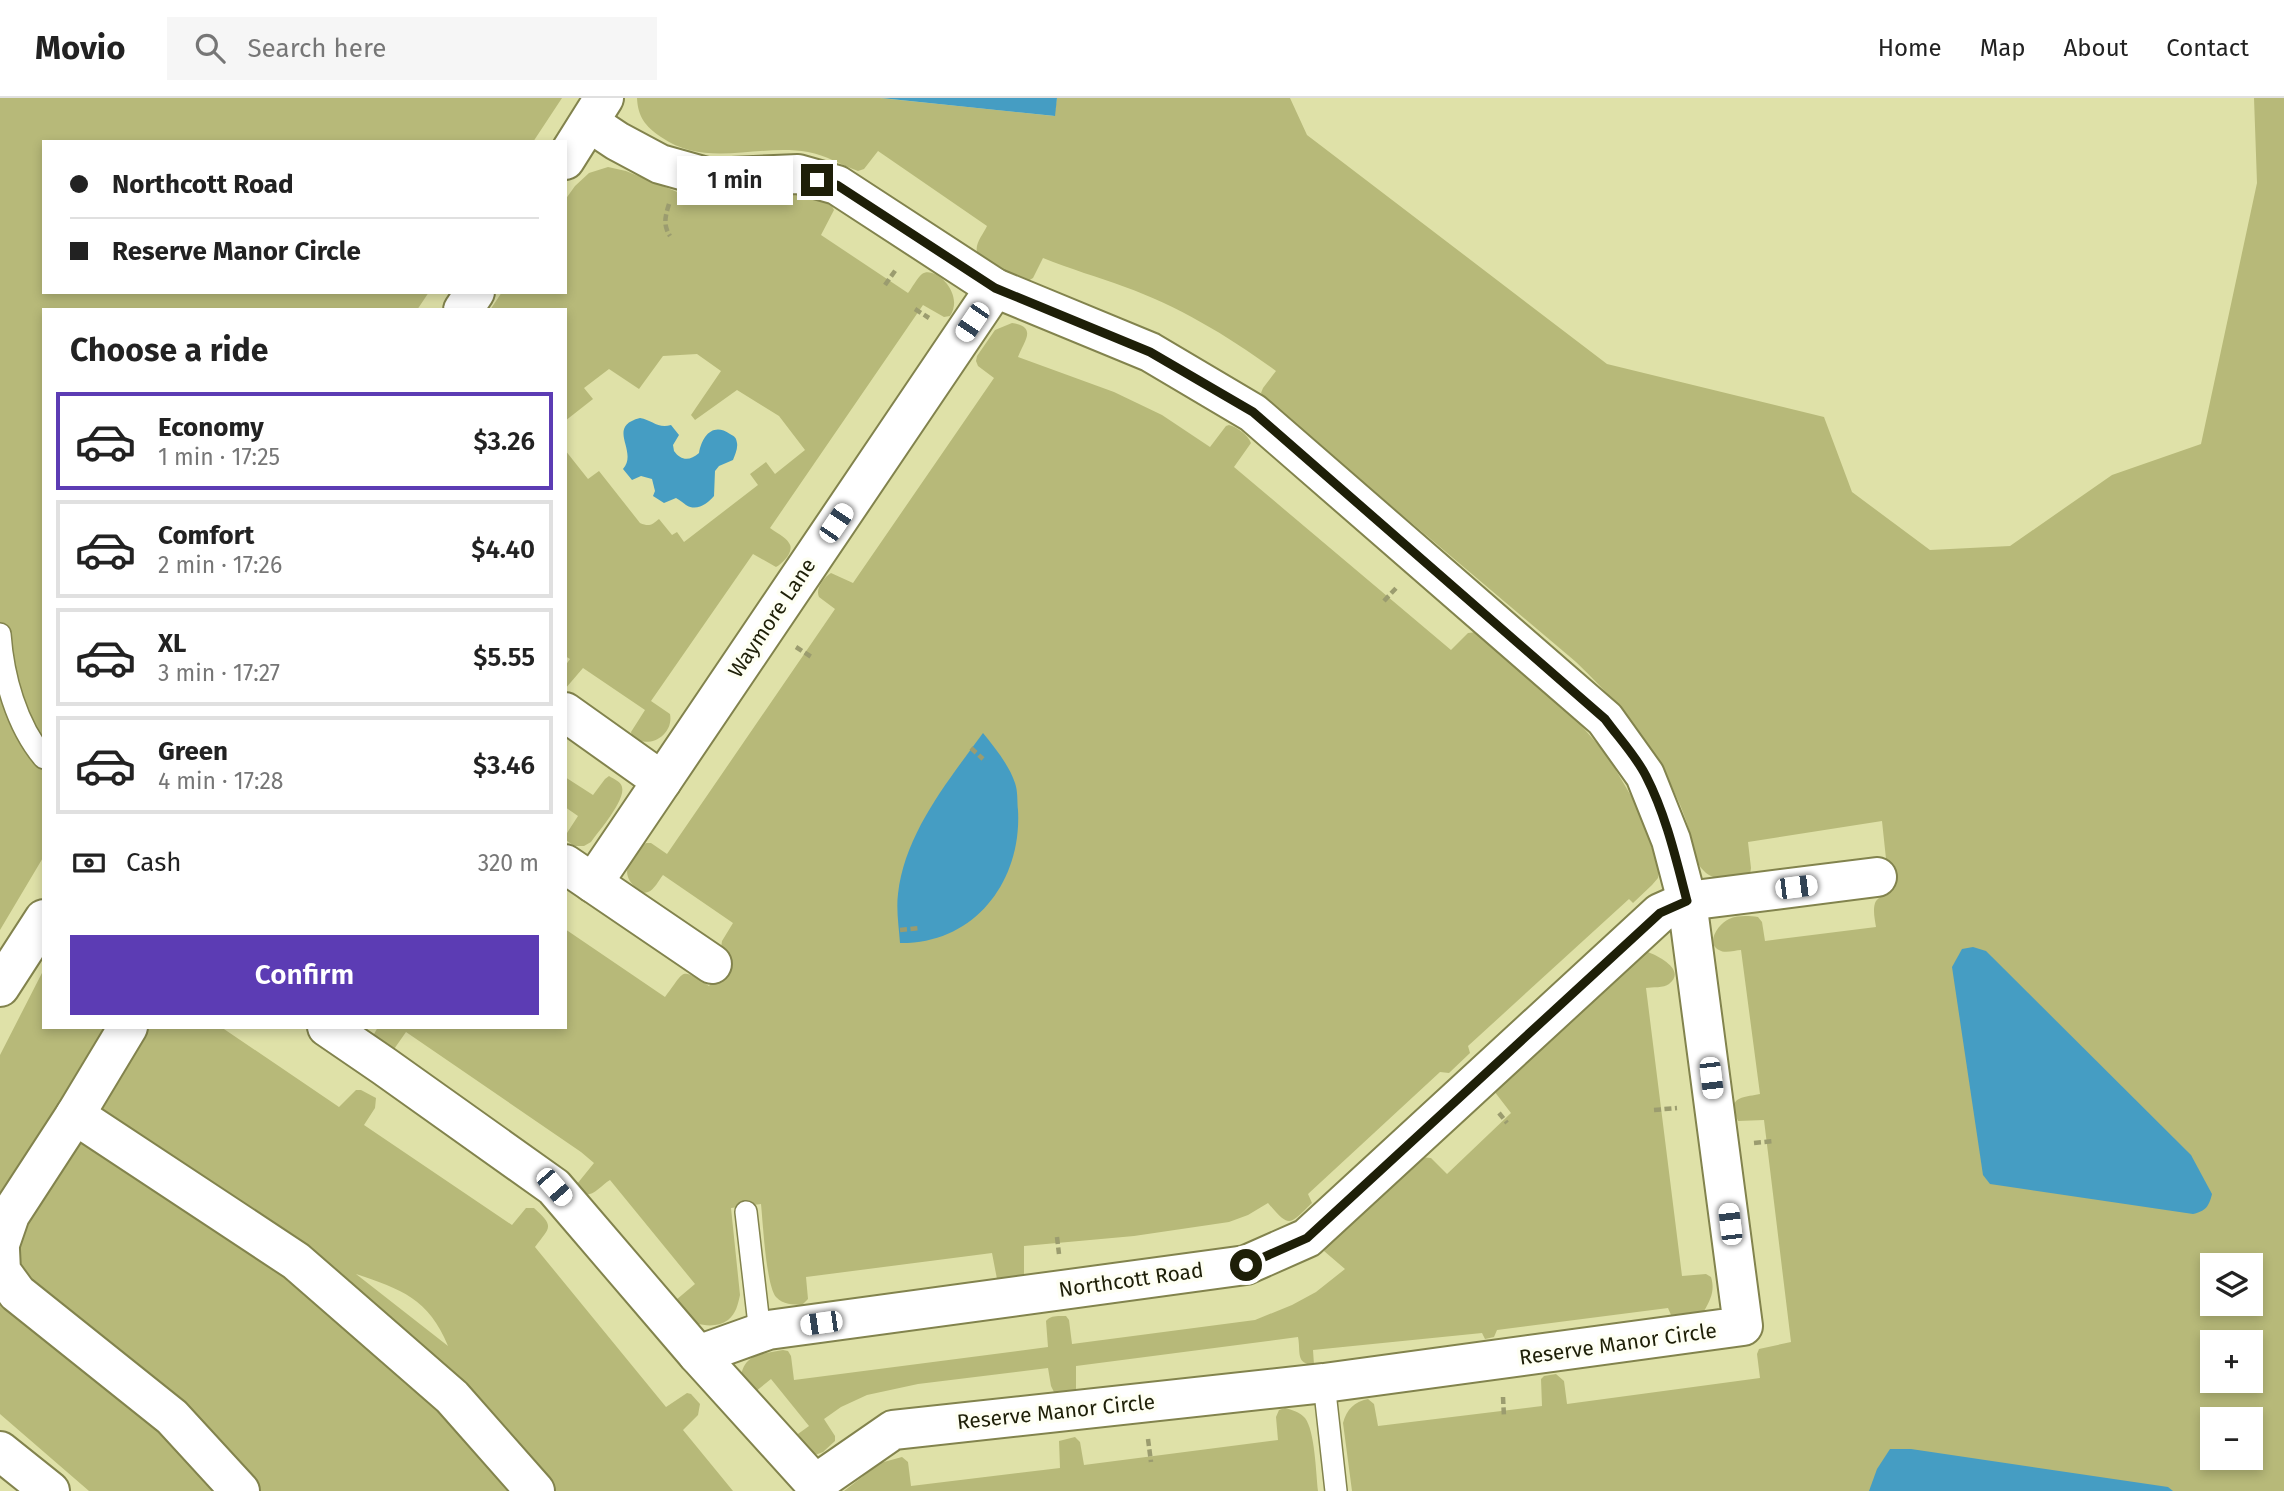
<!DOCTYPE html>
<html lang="en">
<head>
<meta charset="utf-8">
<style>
	:root { --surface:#fff; --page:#f6f6f6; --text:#222; --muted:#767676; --line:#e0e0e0; --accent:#5c3cb4 }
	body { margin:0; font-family:"Fira Sans",sans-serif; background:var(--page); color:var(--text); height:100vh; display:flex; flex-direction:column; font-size:26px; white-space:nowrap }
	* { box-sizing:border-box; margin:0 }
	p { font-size:23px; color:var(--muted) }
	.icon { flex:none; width:38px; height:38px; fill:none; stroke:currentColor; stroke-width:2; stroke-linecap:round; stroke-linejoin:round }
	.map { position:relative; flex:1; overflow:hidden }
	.panel { position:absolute; left:42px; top:210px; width:525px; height:721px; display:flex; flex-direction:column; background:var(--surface); border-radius:0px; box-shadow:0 4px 10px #0003 }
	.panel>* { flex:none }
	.banner { position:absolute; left:42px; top:42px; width:525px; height:154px; border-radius:0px; box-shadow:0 4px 10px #0003; display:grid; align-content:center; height:154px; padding:0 28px; background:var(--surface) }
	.buttons { position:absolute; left:2200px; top:1155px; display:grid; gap:14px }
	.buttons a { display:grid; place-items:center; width:63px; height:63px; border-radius:0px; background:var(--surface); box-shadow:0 4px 10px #0003; font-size:35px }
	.end { position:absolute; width:32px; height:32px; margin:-16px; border:9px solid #1e1f08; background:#fff; box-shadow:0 0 0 4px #fff }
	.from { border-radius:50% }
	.bubble { position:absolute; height:49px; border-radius:0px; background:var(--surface); box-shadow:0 4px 10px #0003; font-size:23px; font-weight:600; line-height:49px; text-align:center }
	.car { position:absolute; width:21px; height:42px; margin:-21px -10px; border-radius:9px; box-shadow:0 0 5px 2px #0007; background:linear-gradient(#fff 24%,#345 0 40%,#fff 0 76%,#345 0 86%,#fff 0) }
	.banner b { display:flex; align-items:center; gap:24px; height:66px; font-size:26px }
	.banner b+b { border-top:2px solid var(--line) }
	.banner i { width:18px; height:18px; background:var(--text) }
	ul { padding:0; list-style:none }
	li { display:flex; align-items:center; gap:21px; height:98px; margin:0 14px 10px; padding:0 14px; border:4px solid var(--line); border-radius:0px }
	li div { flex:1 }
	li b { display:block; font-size:26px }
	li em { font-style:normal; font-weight:600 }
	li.selected { border-color:var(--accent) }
	li>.icon { width:63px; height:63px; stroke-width:1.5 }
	h2 { padding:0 28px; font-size:32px; line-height:84px }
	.pay { display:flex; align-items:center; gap:18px; height:77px; padding:0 28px; font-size:26px }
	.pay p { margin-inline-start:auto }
	.cta { display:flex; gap:14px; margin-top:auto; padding:14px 28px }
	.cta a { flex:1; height:80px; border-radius:0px; background:var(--accent); color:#fff; font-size:28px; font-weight:600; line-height:80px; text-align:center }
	header { display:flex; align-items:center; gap:42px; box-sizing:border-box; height:98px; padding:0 35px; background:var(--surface); border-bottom:2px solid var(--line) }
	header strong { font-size:33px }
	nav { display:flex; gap:38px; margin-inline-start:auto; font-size:24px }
	.search { width:490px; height:63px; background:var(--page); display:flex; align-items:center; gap:18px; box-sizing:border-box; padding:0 24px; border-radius:0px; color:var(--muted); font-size:26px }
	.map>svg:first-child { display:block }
</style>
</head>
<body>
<header>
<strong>Movio</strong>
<div class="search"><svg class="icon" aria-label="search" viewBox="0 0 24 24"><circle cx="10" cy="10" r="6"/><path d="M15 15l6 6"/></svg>Search here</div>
<nav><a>Home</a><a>Map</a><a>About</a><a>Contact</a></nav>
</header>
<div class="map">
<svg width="2284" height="1393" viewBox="0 0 2284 1393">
	<rect width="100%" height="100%" fill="#dfe1a8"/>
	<g fill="#b7b979" fill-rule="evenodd">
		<path d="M0,0H562L533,44H44V194H429L417,212H44V758L0,832Z"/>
		<path d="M637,0H880L1054,18L1057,0H1290L1307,37L1607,266L1824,319L1852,394L1930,452L2010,448L2112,377L2201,346L2257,85L2254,0H2284V1393H1352L1343,1325C1347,1311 1354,1304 1368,1301L1374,1306L1378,1328L1542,1308L1541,1281L1544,1278L1556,1276L1564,1283L1567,1306L1760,1280L1757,1256L1759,1251L1791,1244L1764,1022L1738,1023C1727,998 1741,1000 1760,996L1741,852C1735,852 1725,856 1719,852C1705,845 1719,825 1729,821C1738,817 1749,818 1758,819L1762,824L1765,843L1876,829C1875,822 1872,810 1876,803C1881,797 1886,797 1889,789L1882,723L1748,744L1751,770L1750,777C1735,779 1715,785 1704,773C1694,764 1694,750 1691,738C1687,725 1682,710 1676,698C1654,647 1616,602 1576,564L1265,301L1261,295L1263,290L1276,273C1230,239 1178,208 1125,189C1098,179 1070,171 1043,160L1033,180L1028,183L1021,182L978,157C973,147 983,137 987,128L878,53L864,71L858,73C841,67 826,57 808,54C758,45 707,71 661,39C645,28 638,19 637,0ZM2212,1167H2250V1206H2212ZM2212,1244H2250V1283H2212ZM2212,1321H2250V1360H2212Z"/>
		<path d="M608,69L626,73L687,98L720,102L794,95L831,106L834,112L821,137L908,195C912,190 917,180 922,176C935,167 965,196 950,218L944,219L923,207L770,430C775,434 786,439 789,445C795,453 783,465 776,469L753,456L651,603L670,616C674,637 649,652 632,639L631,634L645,612L583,570L565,591V568L570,561L565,558V352L588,381L599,373L640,425C649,429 652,427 659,421L672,437L677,434L684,444L758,387L750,376L766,364L775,376L805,352L779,318L737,292L695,322L691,317L721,273L697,256L663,258L639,291L609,271L584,290L593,301L565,323V212H490L502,194H565V102L575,88L589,75Z"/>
		<path d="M1012,225C1038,229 1024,243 1018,259L1114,294L1162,317L1210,349L1226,328L1229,327C1237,329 1248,337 1251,345L1234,369L1451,552L1468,535L1477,534L1579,625L1607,657L1634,703L1649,741L1659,773L1658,780L1652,787L1633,805L1629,801L1468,948L1470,955L1449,975L1440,974L1308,1096L1312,1105C1289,1127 1290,1131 1268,1105L1248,1117L1229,1124L1134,1138L1024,1148V1178L1004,1184L997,1181L992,1155L806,1179L808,1201L802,1207C793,1206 783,1207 776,1199C766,1187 763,1125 761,1106L731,1110L740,1197C738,1206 736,1216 728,1222C716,1231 696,1228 685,1219C681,1216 678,1211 674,1207L676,1202L695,1186L610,1082C600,1088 593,1100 581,1096L577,1086L594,1065L581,1054L406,934L392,954L370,943L378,929H565V831L665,899C686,872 679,869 709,888L729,860L721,850L722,843L733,825L663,777C659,782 654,792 648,794C643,796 641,794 638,791C617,777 630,757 646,745H651L667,756L835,511L819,499C815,491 824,479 831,475L853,485L994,280L978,268L976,263L977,258L995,232Z"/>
		<path d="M609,678C614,681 621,684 622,689C626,702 598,734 591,744L584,748H574L566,742L567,735L578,718L565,709V679L593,697L605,681Z"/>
		<path d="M1648,854C1658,858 1687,872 1669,886C1664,890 1652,889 1646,890L1682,1178L1706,1176L1711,1179C1715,1192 1711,1201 1704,1213L1671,1217L1668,1210L1497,1232L1494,1239L1485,1241L1482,1235L1313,1252L1314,1267C1295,1266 1301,1254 1298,1239L1076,1268V1291L1075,1294L1062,1296L1054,1294L1051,1288L1048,1270L918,1286L867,1297L841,1309L824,1321L835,1338V1343L823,1354L810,1359L791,1341L809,1328L771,1281L755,1294L740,1284C743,1255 759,1257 783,1252L788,1253L791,1258L794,1282L1048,1249L1046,1223C1051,1217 1058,1218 1066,1218L1069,1222L1072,1246L1255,1222L1292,1207L1316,1194L1345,1171L1324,1153L1329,1144L1420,1059L1431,1060L1447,1076L1511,1015L1494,993L1640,856Z"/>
		<path d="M44,871V929H221L339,1009L356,992H361L376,1000L375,1010L364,1027L512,1127L526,1110H534C555,1129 550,1129 535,1149L666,1309L687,1295L691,1296L700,1306L698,1317L683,1332L733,1393H89L0,1316V957ZM356,1176C401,1191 429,1201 448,1248Z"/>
		<path d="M1285,1310C1292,1312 1300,1314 1305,1320C1315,1333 1316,1376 1318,1393H844L880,1365L902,1359L908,1364L911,1388L1060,1370L1059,1343L1075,1339L1080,1344L1084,1367L1278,1342L1276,1319L1279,1312Z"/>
	</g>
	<g fill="#459dc3">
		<path d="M881,0H1057L1055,18Z"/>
		<path d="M640,320C652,322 658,331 671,327L679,337L673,347L674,353C681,363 690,363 699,355C702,338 713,324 730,336C735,339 736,339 737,345C738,350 735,357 733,362L719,368L715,373L714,398C708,405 697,414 686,407C683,405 680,402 676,400L664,405L653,398L655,393L652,381L641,378L632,382L623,371C639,353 605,329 640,320Z"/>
		<path d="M983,635C995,650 1009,667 1015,685C1018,693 1017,704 1018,712C1022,783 975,846 900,845C899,830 896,812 898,796C905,735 948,683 983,635Z"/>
		<path d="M1973,849L1986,853L2191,1057L2212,1096C2209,1108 2206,1113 2193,1116L1990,1086L1983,1077L1952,869L1962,851Z"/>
		<path d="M1890,1351H1911L2168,1389L2173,1393H1869L1877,1371Z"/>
	</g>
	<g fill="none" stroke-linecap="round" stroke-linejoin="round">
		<defs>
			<g id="lane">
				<path d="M0,536C3,578 16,627 44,660"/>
				<path d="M746,1114L760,1235"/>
				<path d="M1324,1285L1336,1393"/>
			</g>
			<g id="street">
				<path d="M565,62L604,0"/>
				<path d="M463,212L475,194"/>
				<path d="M565,614L662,683L995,190"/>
				<path d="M565,766L712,866"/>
				<path d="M593,785L662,683"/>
				<path d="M0,889L44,821"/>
				<path d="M327,929L384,968L554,1089L698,1257L815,1386L893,1332L1324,1285L1743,1228L1687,803L1671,742L1645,677L1605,621L1253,315L1150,254L995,190L837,87L798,76L710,80L660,66L617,43L590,25"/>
				<path d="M75,1017L296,1163L452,1299L535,1393"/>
				<path d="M0,1146L10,1117L75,1017L128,929"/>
				<path d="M0,1152L1,1173L17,1195L172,1319L240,1393"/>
				<path d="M698,1257L768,1232L1246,1167L1307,1140L1660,815L1687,803L1877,779"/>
				<path d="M0,1353L50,1393"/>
			</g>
		</defs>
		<use href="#lane" stroke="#82834d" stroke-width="24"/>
		<use href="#street" stroke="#82834d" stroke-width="42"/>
		<g stroke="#9b9c6f" stroke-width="4.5" stroke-dasharray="7 3.5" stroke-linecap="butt">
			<path d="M669,106C665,119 663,127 670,138"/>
			<path d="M885,187L897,170"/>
			<path d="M915,211L929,220"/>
			<path d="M1384,503L1398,488"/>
			<path d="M796,549L813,560"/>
			<path d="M971,650L983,661"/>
			<path d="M900,832L919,830"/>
			<path d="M1654,1012L1677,1010"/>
			<path d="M1499,1015L1507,1025"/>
			<path d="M1754,1045L1774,1043"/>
			<path d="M1057,1139L1059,1156"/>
			<path d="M1503,1299L1504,1319"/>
			<path d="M1148,1341L1151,1364"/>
		</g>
		<use href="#lane" stroke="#fff" stroke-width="21"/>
		<use href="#street" stroke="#fff" stroke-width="38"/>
	</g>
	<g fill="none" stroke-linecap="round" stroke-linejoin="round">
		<path stroke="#1e1f08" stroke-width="9" d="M817,82L837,87L995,190L1150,254L1253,314L1605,621C1618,639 1636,658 1646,678C1666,717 1676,761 1687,803L1660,815L1307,1140L1246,1167"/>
	</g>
	<g text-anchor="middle" stroke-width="7" stroke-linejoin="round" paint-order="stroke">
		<g font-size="21" fill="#1e1f08" stroke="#fefff3">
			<text transform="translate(772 520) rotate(-56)" y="7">Waymore Lane</text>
			<text transform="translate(1131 1182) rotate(-8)" y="7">Northcott Road</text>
			<text transform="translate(1618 1246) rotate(-8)" y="7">Reserve Manor Circle</text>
			<text transform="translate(1056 1314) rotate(-6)" y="7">Reserve Manor Circle</text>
		</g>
	</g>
</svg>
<div class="buttons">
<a><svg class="icon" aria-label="layers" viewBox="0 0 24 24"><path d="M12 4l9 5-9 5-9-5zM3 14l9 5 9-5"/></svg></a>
<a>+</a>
<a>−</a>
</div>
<i class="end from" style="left:1246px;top:1167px"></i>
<i class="end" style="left:817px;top:82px"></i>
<div class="bubble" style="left:677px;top:58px;width:116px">1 min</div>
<i class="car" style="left:972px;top:224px;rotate:214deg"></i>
<i class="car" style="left:836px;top:425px;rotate:34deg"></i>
<i class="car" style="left:1796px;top:789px;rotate:83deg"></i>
<i class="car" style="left:1711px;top:980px;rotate:173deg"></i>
<i class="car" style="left:554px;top:1089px;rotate:139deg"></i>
<i class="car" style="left:1730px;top:1126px;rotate:353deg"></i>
<i class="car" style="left:821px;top:1225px;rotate:262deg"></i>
<div class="banner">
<b><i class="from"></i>Northcott Road</b>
<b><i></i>Reserve Manor Circle</b>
</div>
<section class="panel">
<h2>Choose a ride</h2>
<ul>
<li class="selected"><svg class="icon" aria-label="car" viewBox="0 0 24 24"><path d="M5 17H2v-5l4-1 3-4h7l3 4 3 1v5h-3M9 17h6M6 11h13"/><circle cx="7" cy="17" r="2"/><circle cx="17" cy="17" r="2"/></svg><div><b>Economy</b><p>1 min · 17:25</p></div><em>$3.26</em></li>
<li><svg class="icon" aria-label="car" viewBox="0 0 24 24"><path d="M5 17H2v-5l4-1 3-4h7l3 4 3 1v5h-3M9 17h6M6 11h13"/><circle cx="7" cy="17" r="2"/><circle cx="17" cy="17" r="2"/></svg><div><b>Comfort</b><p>2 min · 17:26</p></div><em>$4.40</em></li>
<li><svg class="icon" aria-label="car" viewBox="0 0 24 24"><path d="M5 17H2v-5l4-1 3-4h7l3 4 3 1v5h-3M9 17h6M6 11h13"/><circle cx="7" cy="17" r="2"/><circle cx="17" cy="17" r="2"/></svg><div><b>XL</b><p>3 min · 17:27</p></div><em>$5.55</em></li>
<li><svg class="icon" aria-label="car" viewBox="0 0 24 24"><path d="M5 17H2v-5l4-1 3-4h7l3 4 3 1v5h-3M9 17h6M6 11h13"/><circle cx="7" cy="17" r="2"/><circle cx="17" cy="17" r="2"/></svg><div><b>Green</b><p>4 min · 17:28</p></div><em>$3.46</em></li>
</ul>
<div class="pay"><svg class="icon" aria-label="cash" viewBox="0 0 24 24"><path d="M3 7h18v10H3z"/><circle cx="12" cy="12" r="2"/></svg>Cash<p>320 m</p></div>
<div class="cta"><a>Confirm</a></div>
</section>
</div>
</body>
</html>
